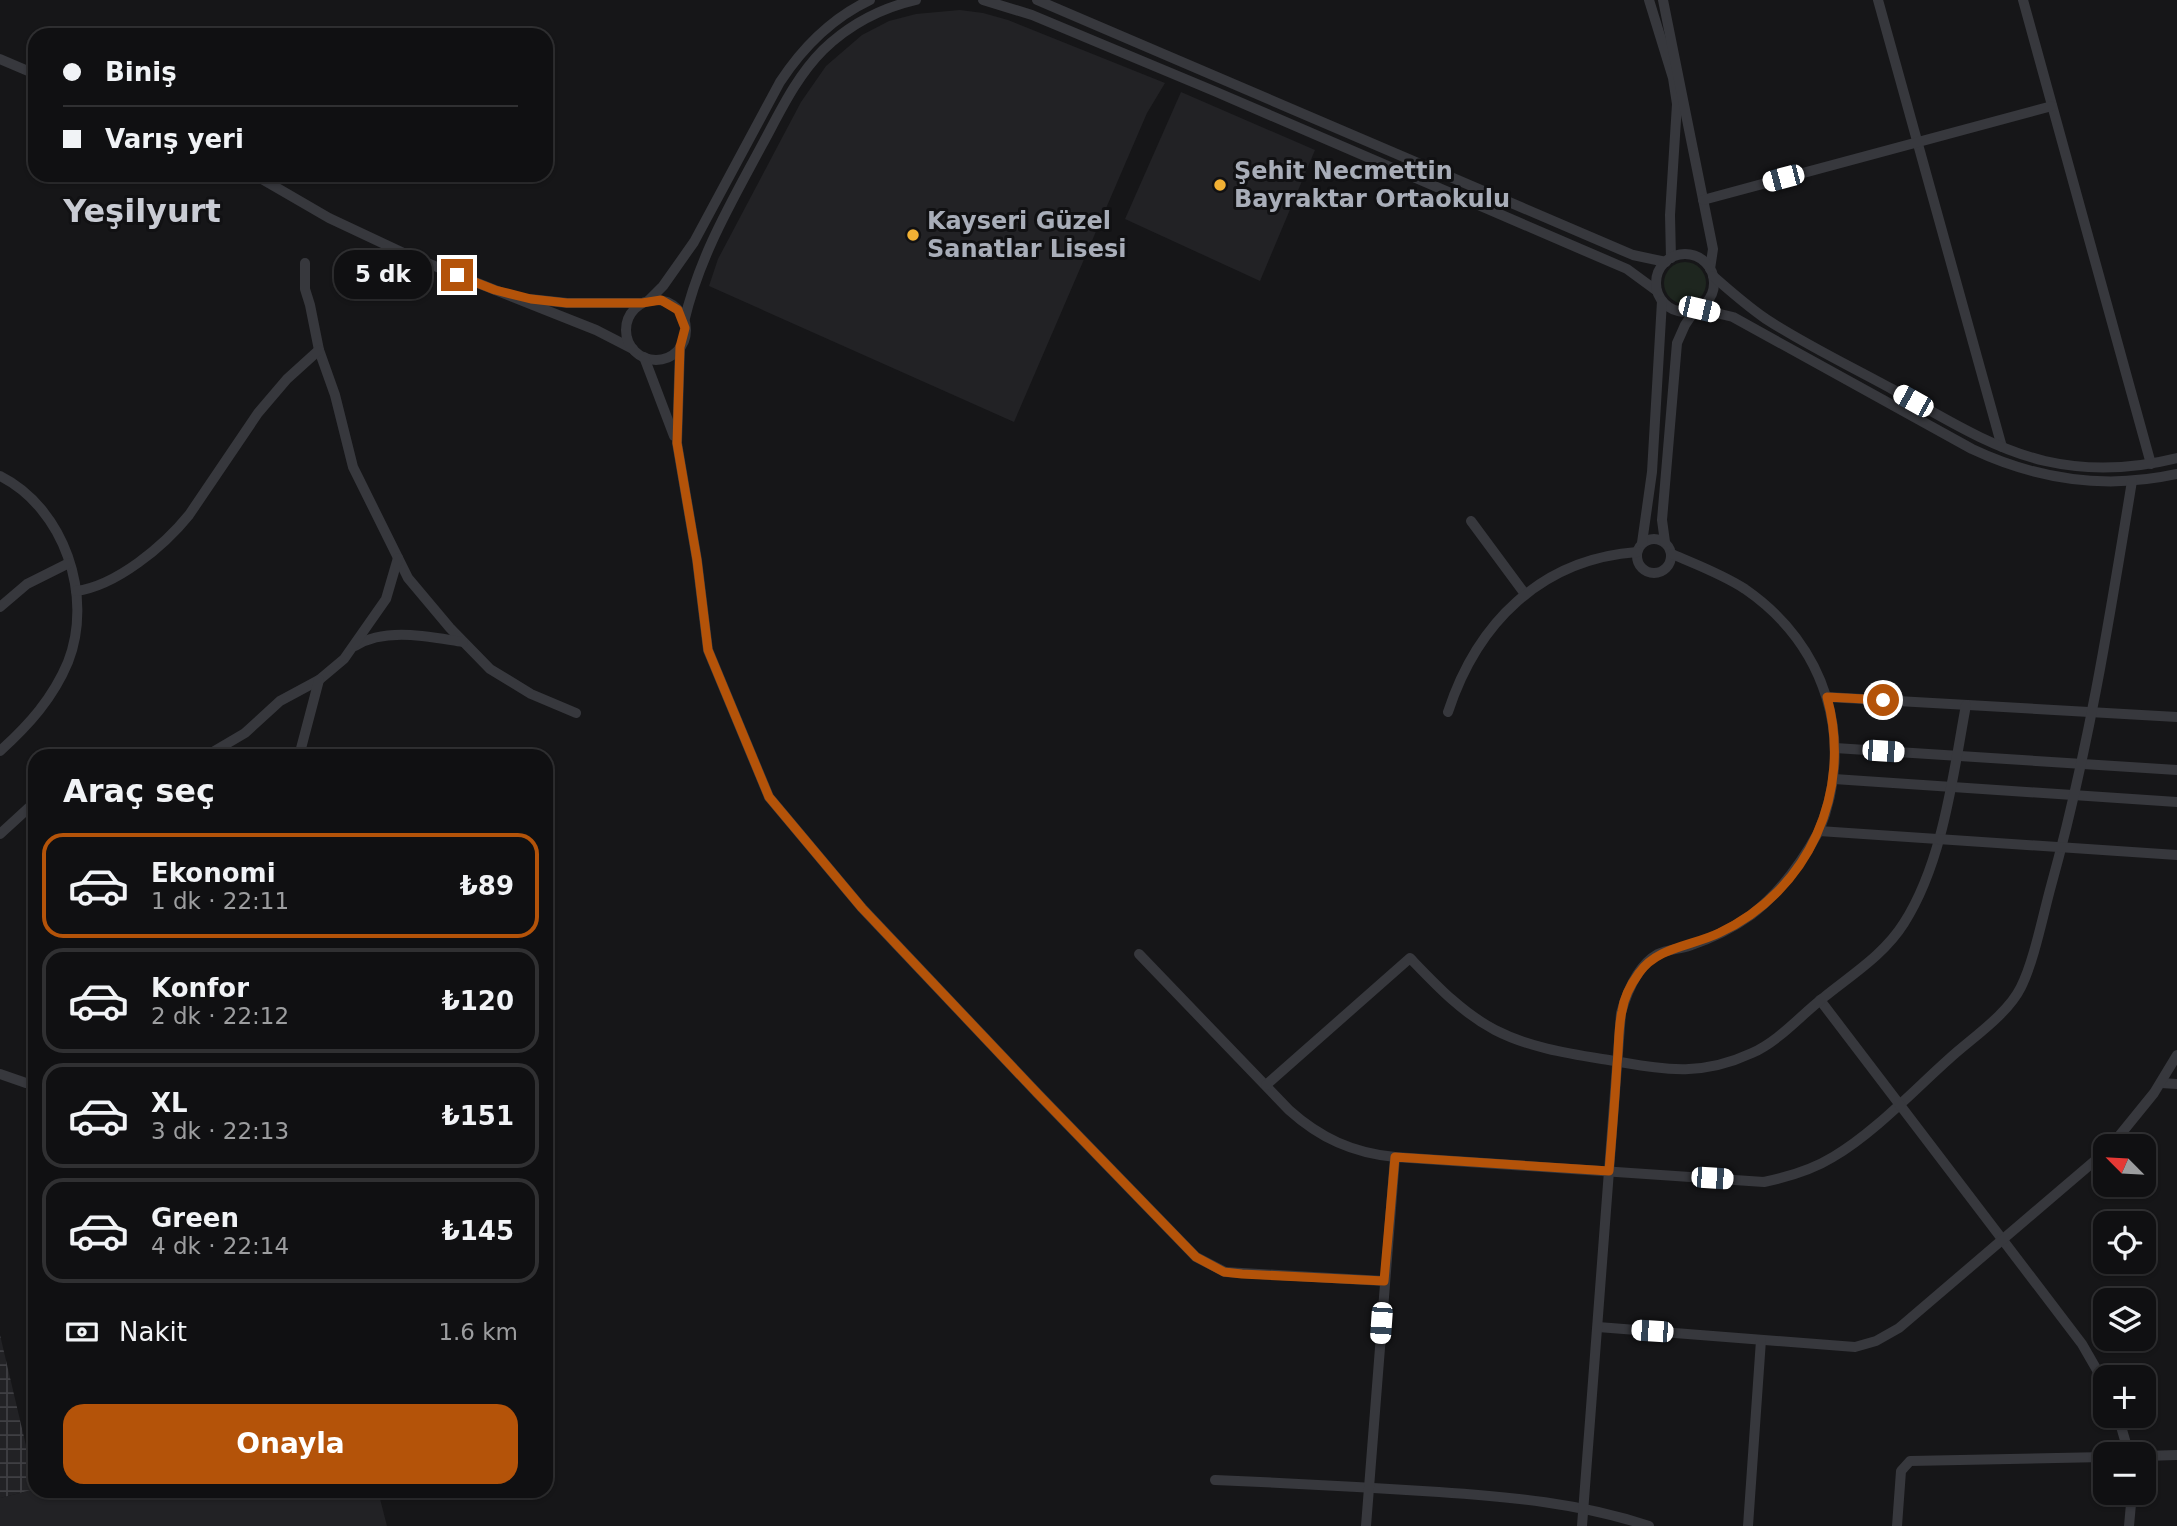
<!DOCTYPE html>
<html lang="tr">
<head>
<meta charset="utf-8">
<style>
	:root { --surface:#101012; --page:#19191b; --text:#f1f3f6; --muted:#9c9d9f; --line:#303032; --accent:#b45309 }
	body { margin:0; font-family:"DejaVu Sans",sans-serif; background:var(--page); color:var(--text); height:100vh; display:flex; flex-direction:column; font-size:26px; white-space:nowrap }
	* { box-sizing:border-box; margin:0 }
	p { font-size:23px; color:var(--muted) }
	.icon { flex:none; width:38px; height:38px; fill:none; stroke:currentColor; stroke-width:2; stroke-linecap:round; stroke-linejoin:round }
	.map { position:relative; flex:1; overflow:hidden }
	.side { position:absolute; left:28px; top:749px; width:525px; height:749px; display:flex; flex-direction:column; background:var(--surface); border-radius:21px; box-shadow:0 2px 5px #0004,0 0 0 2px var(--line) }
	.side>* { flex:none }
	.hud { position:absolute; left:28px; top:28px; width:525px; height:154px; border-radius:21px; box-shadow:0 2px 5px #0004,0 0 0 2px var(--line); display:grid; align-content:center; height:154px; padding:0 35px; background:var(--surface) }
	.needle { width:46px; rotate:294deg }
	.controls { position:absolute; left:2093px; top:1134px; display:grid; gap:14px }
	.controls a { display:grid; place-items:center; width:63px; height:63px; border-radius:14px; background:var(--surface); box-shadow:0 2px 5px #0004,0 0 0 2px var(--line); font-size:35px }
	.end { position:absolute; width:32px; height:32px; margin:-16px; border:9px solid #b45309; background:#fff; box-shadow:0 0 0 4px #fff }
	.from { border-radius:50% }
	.bubble { position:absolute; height:49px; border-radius:21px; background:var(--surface); box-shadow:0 2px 5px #0004,0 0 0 2px var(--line); font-size:23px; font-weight:600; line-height:49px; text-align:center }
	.car { position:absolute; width:21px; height:42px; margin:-21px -10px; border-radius:9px; box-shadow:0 0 5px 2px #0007; background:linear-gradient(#fff 24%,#345 0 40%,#fff 0 76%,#345 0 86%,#fff 0) }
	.hud b { display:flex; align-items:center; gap:24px; height:66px; font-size:26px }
	.hud b+b { border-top:2px solid var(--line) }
	.hud i { width:18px; height:18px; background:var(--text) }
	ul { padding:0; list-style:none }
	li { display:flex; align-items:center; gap:21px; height:105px; margin:0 14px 10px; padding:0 21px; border:4px solid var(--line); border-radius:21px }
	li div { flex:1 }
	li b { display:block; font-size:26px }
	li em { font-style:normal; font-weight:600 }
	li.selected { border-color:var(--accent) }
	li>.icon { width:63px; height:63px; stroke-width:1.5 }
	h2 { padding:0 35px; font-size:32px; line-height:84px }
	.pay { display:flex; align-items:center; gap:18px; height:77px; padding:0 35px; font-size:26px }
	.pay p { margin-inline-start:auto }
	.button { display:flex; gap:14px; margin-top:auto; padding:14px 35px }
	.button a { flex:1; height:80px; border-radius:21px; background:var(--accent); color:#fff; font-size:28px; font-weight:600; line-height:80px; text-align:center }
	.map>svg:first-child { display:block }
</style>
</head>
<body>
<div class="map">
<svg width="2177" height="1526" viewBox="0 0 2177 1526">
	<defs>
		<pattern id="industrial-grid" width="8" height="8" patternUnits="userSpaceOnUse" patternTransform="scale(1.75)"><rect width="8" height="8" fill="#222225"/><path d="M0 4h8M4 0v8" fill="none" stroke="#3f3f43"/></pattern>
	</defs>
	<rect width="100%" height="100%" fill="#161618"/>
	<g fill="#222225">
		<path d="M960,10L983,13L1008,20L1165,83L1147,113L1014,422L709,286L718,259L801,102L826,66L862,35L889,21L916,14Z"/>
		<path d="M1181,92L1315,150L1260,281L1125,219Z"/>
		<path d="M35,1489V1491H378L387,1526H0V1498Z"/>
	</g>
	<path fill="url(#industrial-grid)" d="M0,1335L35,1484V1489L0,1498Z"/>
	<circle fill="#1e261f" cx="1685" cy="283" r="21"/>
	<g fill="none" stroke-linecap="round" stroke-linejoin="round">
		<g stroke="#37383d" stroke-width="10">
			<path d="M983,0L1032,15L1214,91L1627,269L1657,291"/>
			<path d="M1037,0L1633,255L1666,262"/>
			<path d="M1649,0L1673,78L1677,104L1670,215L1671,258"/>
			<path d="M1663,0L1713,249L1710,269"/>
			<path d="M1878,0L2002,447"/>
			<path d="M2023,0L2151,464"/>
			<path d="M0,59L35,74"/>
			<path d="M255,175L329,218L412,257L596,330L633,349"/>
			<path d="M1703,200L2052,106"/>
			<circle cx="1685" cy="283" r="29"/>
			<path d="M305,263V289L310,305L319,350L335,395L353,467L408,578L450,628L490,669L531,694L576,713"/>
			<path d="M1713,276C1730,291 1747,306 1766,319C1806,345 1850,366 1892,389C1941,416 1990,448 2045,461C2089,471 2133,469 2177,458"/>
			<path d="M530,299L567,303H642"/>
			<circle cx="656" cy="330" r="30"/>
			<path d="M648,301L663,286L694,242L780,82C803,47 832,18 870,0"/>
			<path d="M1699,309L1733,317L1972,449C2038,480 2105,490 2177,474"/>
			<path d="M684,322C699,257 731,203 762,145C780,112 796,77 823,50C849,25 881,8 916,0"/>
			<path d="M680,347L677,443L697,560L708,650L769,797L862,908L1038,1094L1196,1257L1225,1272L1384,1281"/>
			<path d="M644,357L674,436"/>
			<path d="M0,476C64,508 94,596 68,662C53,698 29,725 0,751"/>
			<path d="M1471,521L1525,594"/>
			<circle cx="1654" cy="556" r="17"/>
			<path d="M1665,542L1662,520L1677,343L1685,325L1695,310"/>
			<path d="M1642,543L1652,472L1662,301"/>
			<path d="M1672,554C1697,565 1722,574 1745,589C1826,645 1856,740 1819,831"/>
			<path d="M76,591C116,586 164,546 189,515L258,413L287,379L319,350"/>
			<path d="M0,607L27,584L69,563"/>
			<path d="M355,646C386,627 429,637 463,642"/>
			<path d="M1827,697L2177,717"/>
			<path d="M1448,712C1477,623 1541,559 1637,552"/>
			<path d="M1835,748L2177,770"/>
			<path d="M206,756L245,733L280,701L319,680L344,659L386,599L398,558"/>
			<path d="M299,756L319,680"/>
			<path d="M1834,779L2177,802"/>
			<path d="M0,834L35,802"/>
			<path d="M1139,954L1289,1110C1320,1138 1353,1153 1395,1157L1764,1182C1788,1177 1812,1170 1833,1157C1874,1133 1914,1090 1950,1058C1972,1038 2008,1014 2021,987C2034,961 2043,915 2051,886C2088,753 2110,616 2132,481"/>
			<path d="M1820,1000L2082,1344L2105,1384"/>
			<path d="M0,1074L26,1083"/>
			<path d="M2161,1083L2177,1084"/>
			<path d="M1266,1085L1410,958C1436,985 1461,1012 1495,1030C1528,1047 1565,1053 1602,1059C1659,1068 1696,1079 1752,1053C1779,1041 1800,1016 1823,998C1851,975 1884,955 1904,923C1943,862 1953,775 1966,705"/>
			<path d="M2111,1146L2154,1093L2177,1055"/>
			<path d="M1598,1327L1855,1347L1876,1341L1899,1328L2105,1152"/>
			<path d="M2118,1416L2129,1454"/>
			<path d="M2144,1456L2177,1455"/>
			<path d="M1215,1480C1289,1483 1364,1487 1439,1492C1511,1497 1580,1503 1649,1526"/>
			<path d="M1366,1526L1395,1157"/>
			<path d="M1582,1526L1621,1013C1627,992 1638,965 1658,954C1666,950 1679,949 1689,946C1710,939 1733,928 1751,915C1780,893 1802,862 1819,831L2177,855"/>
			<path d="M1748,1526L1761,1340"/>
			<path d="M1897,1526L1901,1471L1910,1461L2105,1457"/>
			<path d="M2129,1526L2132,1493"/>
		</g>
	</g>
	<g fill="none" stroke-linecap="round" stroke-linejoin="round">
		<path stroke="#b45309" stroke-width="9" d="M457,275L495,290L531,299L567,303H642L661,300L678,310L685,328L680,347L677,443L697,560L708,650L769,797L862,908L1038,1094L1196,1257L1224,1272L1242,1274L1384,1281L1395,1157L1609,1171C1612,1135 1615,1100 1617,1064C1619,1047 1618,1028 1622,1011C1624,997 1631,984 1639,973C1657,947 1692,946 1719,933C1809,891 1853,792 1827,697L1883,700"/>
	</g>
	<g fill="#f2b134" stroke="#111113" stroke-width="2.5">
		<circle cx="1220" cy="185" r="7"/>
		<circle cx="913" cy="235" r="7"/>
	</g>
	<g text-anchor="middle" stroke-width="6" stroke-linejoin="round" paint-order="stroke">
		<g font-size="24" font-weight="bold" fill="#a8adb8" stroke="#111113" text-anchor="start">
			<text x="1234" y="179">Şehit Necmettin<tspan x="1234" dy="28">Bayraktar Ortaokulu</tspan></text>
			<text x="927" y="229">Kayseri Güzel<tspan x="927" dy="28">Sanatlar Lisesi</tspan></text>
		</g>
		<g font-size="32" font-weight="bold" fill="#c9ccd4" stroke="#111113">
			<text x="142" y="222">Yeşilyurt</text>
		</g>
	</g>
</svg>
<div class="controls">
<a><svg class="needle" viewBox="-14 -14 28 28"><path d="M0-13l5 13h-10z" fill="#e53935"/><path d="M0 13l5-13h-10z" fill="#9c9d9f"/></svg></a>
<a><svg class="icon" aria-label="locate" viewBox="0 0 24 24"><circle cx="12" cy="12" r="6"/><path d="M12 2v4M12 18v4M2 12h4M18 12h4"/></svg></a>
<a><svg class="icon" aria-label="layers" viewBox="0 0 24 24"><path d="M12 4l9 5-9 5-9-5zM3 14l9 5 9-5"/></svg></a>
<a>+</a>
<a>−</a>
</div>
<i class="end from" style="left:1883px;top:700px"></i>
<i class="end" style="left:457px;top:275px"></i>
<div class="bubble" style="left:334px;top:250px;width:98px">5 dk</div>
<i class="car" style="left:1783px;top:178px;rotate:255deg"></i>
<i class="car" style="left:1699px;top:309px;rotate:103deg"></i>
<i class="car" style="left:1913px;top:401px;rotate:299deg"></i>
<i class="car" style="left:1883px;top:751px;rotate:94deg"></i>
<i class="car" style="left:1712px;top:1178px;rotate:94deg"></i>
<i class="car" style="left:1381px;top:1323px;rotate:184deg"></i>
<i class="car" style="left:1652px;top:1331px;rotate:274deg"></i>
<div class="hud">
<b><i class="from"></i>Biniş</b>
<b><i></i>Varış yeri</b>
</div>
<section class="side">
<h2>Araç seç</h2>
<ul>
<li class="selected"><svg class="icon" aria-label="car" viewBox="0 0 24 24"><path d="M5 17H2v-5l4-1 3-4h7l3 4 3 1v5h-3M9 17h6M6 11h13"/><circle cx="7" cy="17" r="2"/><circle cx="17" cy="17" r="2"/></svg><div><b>Ekonomi</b><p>1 dk · 22:11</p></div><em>₺89</em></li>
<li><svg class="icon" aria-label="car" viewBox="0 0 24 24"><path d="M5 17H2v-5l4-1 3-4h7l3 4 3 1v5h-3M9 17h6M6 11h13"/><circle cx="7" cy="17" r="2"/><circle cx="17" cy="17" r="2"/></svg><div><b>Konfor</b><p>2 dk · 22:12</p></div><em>₺120</em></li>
<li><svg class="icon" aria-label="car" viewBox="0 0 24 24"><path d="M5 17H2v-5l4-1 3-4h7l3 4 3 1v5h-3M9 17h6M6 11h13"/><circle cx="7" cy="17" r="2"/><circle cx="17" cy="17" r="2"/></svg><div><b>XL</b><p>3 dk · 22:13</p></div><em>₺151</em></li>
<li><svg class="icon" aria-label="car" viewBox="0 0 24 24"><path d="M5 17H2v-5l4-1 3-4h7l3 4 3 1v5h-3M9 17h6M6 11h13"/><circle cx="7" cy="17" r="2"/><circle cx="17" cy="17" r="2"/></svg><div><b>Green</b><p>4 dk · 22:14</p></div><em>₺145</em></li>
</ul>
<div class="pay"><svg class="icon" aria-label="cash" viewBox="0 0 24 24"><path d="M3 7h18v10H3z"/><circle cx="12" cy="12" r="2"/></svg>Nakit<p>1.6 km</p></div>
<div class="button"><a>Onayla</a></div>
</section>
</div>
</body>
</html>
